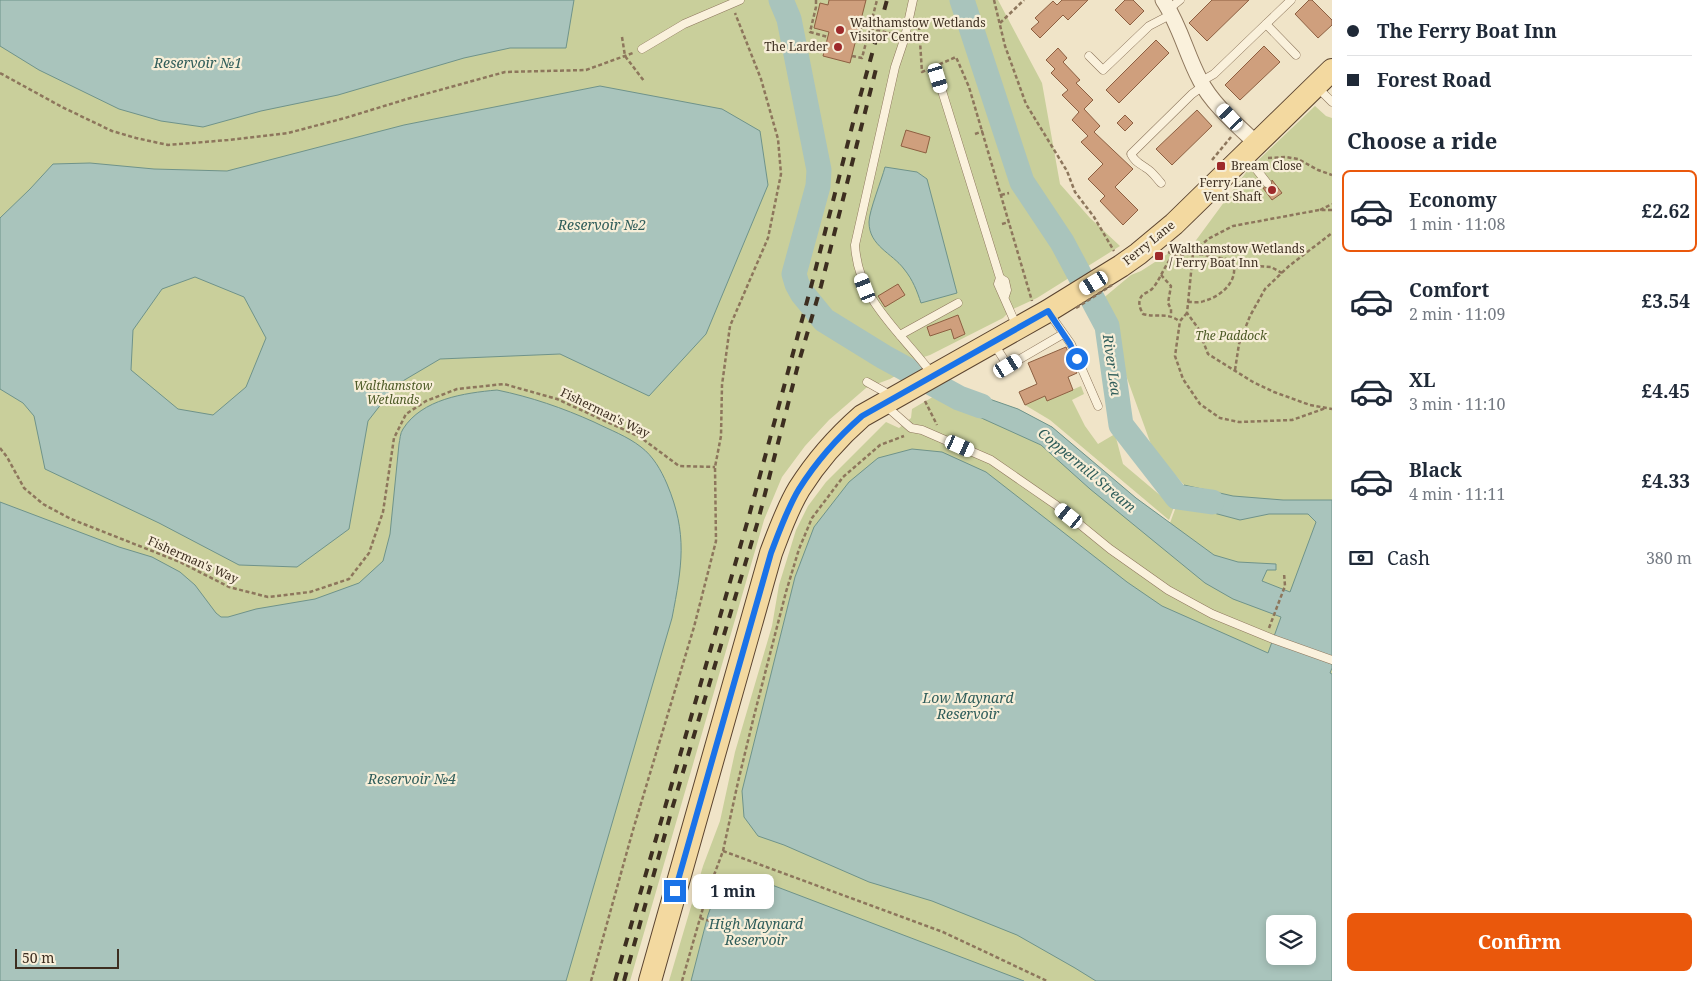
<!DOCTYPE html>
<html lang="en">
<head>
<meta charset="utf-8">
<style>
	:root { --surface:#fff; --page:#f2f2f3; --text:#1f2937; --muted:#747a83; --line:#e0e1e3; --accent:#ea580c }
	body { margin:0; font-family:"Noto Serif",serif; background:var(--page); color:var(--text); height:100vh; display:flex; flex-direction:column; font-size:19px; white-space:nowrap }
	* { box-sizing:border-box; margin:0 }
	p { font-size:16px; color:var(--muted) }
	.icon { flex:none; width:28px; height:28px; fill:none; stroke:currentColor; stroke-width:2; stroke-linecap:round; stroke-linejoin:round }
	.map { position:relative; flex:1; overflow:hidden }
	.details { display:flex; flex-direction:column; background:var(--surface); width:375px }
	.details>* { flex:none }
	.top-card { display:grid; align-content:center; height:110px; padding:0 15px; background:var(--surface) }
	.tools { position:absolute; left:1266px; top:915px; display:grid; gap:10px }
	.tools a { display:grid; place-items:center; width:50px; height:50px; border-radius:8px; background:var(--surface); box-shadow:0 2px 8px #0003; font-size:25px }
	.scale { position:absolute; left:15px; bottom:12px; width:104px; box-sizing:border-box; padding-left:5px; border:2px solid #3d2e20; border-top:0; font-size:14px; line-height:18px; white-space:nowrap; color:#3d2e20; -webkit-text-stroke:4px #f7eed8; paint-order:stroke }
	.end { position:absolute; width:22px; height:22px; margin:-11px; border:6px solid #1a73e8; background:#fff; box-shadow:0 0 0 2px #fff }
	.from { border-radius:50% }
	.bubble { position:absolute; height:35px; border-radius:8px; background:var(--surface); box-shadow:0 2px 8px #0003; font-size:16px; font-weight:700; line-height:35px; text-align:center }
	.car { position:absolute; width:15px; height:30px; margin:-15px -8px; border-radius:6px; box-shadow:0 0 4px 1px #0007; background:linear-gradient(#fff 24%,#345 0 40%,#fff 0 76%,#345 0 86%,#fff 0) }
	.top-card b { display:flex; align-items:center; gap:18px; height:48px; font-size:19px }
	.top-card b+b { border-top:1px solid var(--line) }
	.top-card i { width:12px; height:12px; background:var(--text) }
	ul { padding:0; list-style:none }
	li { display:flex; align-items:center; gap:15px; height:82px; margin:0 10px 8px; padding:0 5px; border:2px solid transparent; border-radius:8px }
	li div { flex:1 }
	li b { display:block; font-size:19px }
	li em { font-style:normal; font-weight:700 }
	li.active { border-color:var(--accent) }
	li>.icon { width:45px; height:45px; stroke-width:1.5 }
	h2 { padding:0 15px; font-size:22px; line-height:60px }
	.pay { display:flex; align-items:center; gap:12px; height:55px; padding:0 15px; font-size:19px }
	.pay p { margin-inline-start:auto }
	.primary-button { display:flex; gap:10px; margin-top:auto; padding:10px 15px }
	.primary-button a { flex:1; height:58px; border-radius:8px; background:var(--accent); color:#fff; font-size:20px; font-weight:700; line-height:58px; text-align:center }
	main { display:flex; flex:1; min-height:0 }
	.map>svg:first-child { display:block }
</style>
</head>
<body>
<main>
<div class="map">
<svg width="1332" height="981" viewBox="0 0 1332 981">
	<rect width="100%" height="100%" fill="#f0e4c8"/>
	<g fill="#c9cf9b" fill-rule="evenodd">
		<path d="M0,0H998L1042,83L1060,184L1090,218L1120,246L1037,298L1011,310L1003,318L930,355L921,358L913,366L890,379L866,388L829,420L805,446L782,477L764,520L630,981H0Z"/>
		<path d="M1315,106L1326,116L1332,118V981H669L703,866L720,821L735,752L772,626L779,585L796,530L808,506L826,482L886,422L899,428L911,418L912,409L943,391L955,387L1018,409L1052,427L1136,498L1170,523L1184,485L1153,450L1115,345L1101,300L1131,275L1141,271L1169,253L1194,243L1247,171ZM1275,924H1308V956H1275Z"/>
		<path d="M1081,386L1084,394L1072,400L1085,426L1098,444L1115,434L1123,464L1174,507L1169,520L1050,420L1025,405L1045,396L1047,401Z"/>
	</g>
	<g fill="#a9c4bc" stroke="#6f938a" fill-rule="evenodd">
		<path d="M0,0H574L566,48H510L464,58L338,95L261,111L203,127L161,121L119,109L39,70L0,46Z"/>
		<path d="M600,86L722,109L760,131L768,185L706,334L649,396L560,354L440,359L396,385L368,421L349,529L297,567L239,565L159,523L45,469L34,416L23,403L0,389V218L30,189L53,164L90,163L154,169L227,171L404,125ZM195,277L244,297L266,338L246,387L213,415L178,409L131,370L133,330L162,289Z"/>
		<path d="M885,167L917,172L927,179L957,293L921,303C917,291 913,280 904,269C892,253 869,246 869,222C869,211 882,179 885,167Z"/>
		<path d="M955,387L1018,409L1052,427L1136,498L1214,555L1238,562L1276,564V570H1267L1262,581L1290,592L1316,522L1308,514H1269L1240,520L1176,503L1184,485L1233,496L1283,500H1332V668L1330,673L1332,674V981H1096L1075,968L1017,935L932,901L869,882L784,845L758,836L744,817L742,791L795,577L814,527L849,482L878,458L912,449L942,452L986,472L1127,582L1162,606L1268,653L1281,617L1233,599L1205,583L1090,489L1041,445L946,402ZM1275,924H1308V956H1275Z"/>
		<path d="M497,390C531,397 563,408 594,422C610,430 627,436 641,447C653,456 661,470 667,484C688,534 682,566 672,618L566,981H0V502L119,547L152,557L180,572L195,585L216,613L221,617H228L256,609L315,599L359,583L383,561L390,534L399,444C400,440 400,433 403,429C422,399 464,393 497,390Z"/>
		<path d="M751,877L1024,981H691L708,915L717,890L732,879Z"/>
	</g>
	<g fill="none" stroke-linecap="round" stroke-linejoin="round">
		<g stroke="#a9c4bc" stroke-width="25">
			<path d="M781,0L789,19L819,170L818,186L794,274L797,284L802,293L824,320L884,357L959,398L981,406"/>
			<path d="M962,0L1022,182L1062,242L1107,326L1121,425L1177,497L1212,502"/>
		</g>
	</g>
	<g fill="#cf9f7d" stroke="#8d5f41">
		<path d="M829,0H866L850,63L823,56L829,32L814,28L820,3L828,5Z"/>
		<path d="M1062,0H1088L1068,20L1063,15L1040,38L1031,29L1039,22L1035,18L1053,1L1057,5Z"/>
		<path d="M1125,0H1133L1144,11L1130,25L1115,10Z"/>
		<path d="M1212,0H1249L1207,41L1189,23Z"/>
		<path d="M1309,0H1312L1332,20V25L1318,38L1295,14Z"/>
		<path d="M1156,40L1169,53L1119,103L1106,90Z"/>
		<path d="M1264,46L1280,62L1240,100L1225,85Z"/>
		<path d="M1058,48L1067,58L1063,62L1080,80L1076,83L1093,100L1084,109L1100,126L1094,132L1133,169L1115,187L1138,210L1123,225L1100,201L1105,196L1088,179L1103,164L1081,142L1088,136L1072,120L1079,112L1062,95L1068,90L1051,73L1055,69L1046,60Z"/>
		<path d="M1197,110L1212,126L1172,165L1156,149Z"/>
		<path d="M1125,115L1133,123L1125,131L1117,123Z"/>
		<path d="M906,130L930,137L926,153L901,146Z"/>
		<path d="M1272,180L1282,193L1272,200L1263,188L1271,187Z"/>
		<path d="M898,284L905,295L885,307L878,296Z"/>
		<path d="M958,315L965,334L954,339L951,329L930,336L927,327Z"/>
		<path d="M1066,347L1077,373L1068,377L1073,390L1047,401L1045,396L1025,405L1019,392L1037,384L1028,363Z"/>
	</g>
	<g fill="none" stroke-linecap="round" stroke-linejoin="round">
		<defs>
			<g id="lane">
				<path d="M913,0L905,37L895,67L855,245C858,301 901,332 932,374"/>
				<path d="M1169,9L1180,0"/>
				<path d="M1266,24L1291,0"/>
				<path d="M642,49L684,24L740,0"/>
				<path d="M1089,56L1103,70L1149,26L1172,14"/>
				<path d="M938,78L1000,278L998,284L1017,327"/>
				<path d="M1200,82L1214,74L1266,24L1296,55"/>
				<path d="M1318,88L1332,102"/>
				<path d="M1246,156L1267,183"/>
				<path d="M1161,183C1157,179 1152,171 1146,168C1139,163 1135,162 1131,154L1192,94L1203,86"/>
				<path d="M1000,278L1005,281L1007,290L1005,296"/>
				<path d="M1049,313L1071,344L1098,406"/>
				<path d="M900,335L958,303"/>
				<path d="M994,344L1008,366L1063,334"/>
				<path d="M867,382L892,396"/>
				<path d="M886,406L911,428L922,430L991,460L1056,505L1110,549L1168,590L1212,614L1273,639L1332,660"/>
			</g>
			<path id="street" d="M1163,0C1180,25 1186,54 1200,80C1211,103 1238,126 1256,143"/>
			<path id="primary" d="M650,981L771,553C779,532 787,509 799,489C816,462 838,437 862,416L1048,311L1121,266L1138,254L1174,224L1332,70"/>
		</defs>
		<use href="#lane" stroke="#8d765c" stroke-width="9"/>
		<use href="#street" stroke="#8d765c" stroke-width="17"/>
		<use href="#primary" stroke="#5b4430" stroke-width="24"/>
		<g stroke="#8d765c" stroke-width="2.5" stroke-dasharray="4 2.5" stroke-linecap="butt">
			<path d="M816,0V7L810,32L828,37"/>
			<path d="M994,0L1005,46L1026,104L1067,171L1075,192L1094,217L1114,251"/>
			<path d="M1000,23L1024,0"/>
			<path d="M919,26L922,72L956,57L969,87L1032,301"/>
			<path d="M859,27L864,28L866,20L869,21L867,29L869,30"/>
			<path d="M870,28L896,35"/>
			<path d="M622,37L625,56L644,81"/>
			<path d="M852,56L862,58L877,0"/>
			<path d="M0,73L62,107L112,131L136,138L168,145L228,140L288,133L345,118L407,99L505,72L586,70L633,53"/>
			<path d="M975,134L983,131"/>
			<path d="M1268,158L1286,157L1298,159L1318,170L1332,175"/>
			<path d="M1212,160L1231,137"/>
			<path d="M1001,195L1009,193"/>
			<path d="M1320,210L1332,204"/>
			<path d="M1332,210H1319L1233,226L1208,239L1193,253L1187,313L1198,328L1208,354L1253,382L1274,392L1310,405L1332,409"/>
			<path d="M1002,224L1009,222"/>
			<path d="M1168,252L1178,256L1193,253L1226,259L1234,267L1253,268L1258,266L1271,267L1282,273"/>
			<path d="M1174,255C1164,265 1161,279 1152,289C1148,293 1142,293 1140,299C1138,305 1141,310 1143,314C1158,318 1167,312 1179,321"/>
			<path d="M1161,275L1171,286L1168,303L1171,309V314"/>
			<path d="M1188,302C1193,302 1200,303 1204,301C1219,297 1236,284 1234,267C1239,265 1241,261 1247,260L1252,263L1253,268"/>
			<path d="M1187,313L1180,321L1175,356L1183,379L1200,404L1220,418L1239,422L1292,420L1326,408"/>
			<path d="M1235,370L1239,344L1250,316L1265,289L1289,266L1332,233"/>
			<path d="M925,401L937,425"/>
			<path d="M0,448L7,457L24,488L43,504L71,519L180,562L229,587L268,597L310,592L349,579L369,553L383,512L394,438L406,414L426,401L457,389L504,384L557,399L640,437L679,466L715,467"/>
			<path d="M1269,628L1285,586L1284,573"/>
			<path d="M723,851L943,932L1047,981"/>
			<path d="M591,981L633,830L694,627L716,541L715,467L721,436L722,385L730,326L768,238L781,174L778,139L761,79L735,13"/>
			<path d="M682,981L707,894L723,851L738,782L754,716L786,592L799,549L812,518L843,477L880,445L904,436"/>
		</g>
		<use href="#lane" stroke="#faf1dc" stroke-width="8"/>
		<use href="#street" stroke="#faf1dc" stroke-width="15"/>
		<use href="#primary" stroke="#f3d9a0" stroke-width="22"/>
		<g stroke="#3d2e20" stroke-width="4" stroke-dasharray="9 9" stroke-linecap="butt">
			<path d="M615,981L749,516L812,283L855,115L887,0"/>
			<path d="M624,981L672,809L758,521L798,365L821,286L877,65"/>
		</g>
		<g stroke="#8d765c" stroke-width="2.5" stroke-dasharray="4 2.5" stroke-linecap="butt">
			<path d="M1076,308L1112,285"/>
			<path d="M700,918L729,927"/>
		</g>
	</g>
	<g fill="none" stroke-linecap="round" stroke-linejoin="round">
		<path stroke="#1a73e8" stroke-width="6" d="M675,891L771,553C779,532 787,509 799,489C816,462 838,437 862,416L1048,311L1070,344L1077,359"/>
	</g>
	<g fill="#9e2a2b" stroke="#f7eed8" stroke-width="2">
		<circle cx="840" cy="30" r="5"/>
		<circle cx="838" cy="47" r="5"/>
		<rect x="1216" y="161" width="10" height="10" rx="2.5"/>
		<circle cx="1272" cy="190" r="5"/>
		<rect x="1154" y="251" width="10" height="10" rx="2.5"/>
	</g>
	<g text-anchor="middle" stroke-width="4.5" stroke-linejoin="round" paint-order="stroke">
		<g font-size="12" fill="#3d2e20" stroke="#f7eed8" text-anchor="start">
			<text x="850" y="27">Walthamstow Wetlands<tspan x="850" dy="14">Visitor Centre</tspan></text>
			<text x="828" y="51" text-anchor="end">The Larder</text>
			<text x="1231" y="170">Bream Close</text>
			<text x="1262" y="187" text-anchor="end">Ferry Lane<tspan x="1262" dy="14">Vent Shaft</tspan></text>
			<text x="1169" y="253">Walthamstow Wetlands<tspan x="1169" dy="14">/ Ferry Boat Inn</tspan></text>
		</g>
		<g font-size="12" fill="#3d2e20" stroke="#f7eed8">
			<text transform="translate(1149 243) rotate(-39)" y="4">Ferry Lane</text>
			<text transform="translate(605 413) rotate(26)" y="4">Fisherman's Way</text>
			<text transform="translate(193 560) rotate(24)" y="4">Fisherman's Way</text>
		</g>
		<g font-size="12" font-style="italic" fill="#4d5a26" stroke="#f7eed8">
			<text x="1231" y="340">The Paddock</text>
			<text x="393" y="390">Walthamstow<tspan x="393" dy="14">Wetlands</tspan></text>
		</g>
		<g font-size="14" font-style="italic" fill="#2f5d5a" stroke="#f7eed8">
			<text x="198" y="68">Reservoir №1</text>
			<text x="602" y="230">Reservoir №2</text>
			<text transform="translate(1112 365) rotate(82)" y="5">River Lea</text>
			<text transform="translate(1087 470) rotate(40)" y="5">Coppermill Stream</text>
			<text x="968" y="703">Low Maynard<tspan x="968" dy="16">Reservoir</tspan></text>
			<text x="412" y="784">Reservoir №4</text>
			<text x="756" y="929">High Maynard<tspan x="756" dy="16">Reservoir</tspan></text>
		</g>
	</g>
</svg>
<div class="tools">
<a><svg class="icon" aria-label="layers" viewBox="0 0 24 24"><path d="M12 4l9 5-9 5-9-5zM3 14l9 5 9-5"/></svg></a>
</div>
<div class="scale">50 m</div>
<i class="end from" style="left:1077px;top:359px"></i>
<i class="end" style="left:675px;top:891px"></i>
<div class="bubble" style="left:692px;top:874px;width:82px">1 min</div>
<i class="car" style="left:938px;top:78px;rotate:163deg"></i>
<i class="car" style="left:1230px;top:117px;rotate:317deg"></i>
<i class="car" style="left:1094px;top:283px;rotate:239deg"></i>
<i class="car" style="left:865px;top:288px;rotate:339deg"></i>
<i class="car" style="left:1008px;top:366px;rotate:59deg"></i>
<i class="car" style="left:960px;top:446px;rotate:114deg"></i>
<i class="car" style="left:1069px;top:516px;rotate:309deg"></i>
</div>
<section class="details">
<div class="top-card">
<b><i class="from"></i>The Ferry Boat Inn</b>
<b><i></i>Forest Road</b>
</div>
<h2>Choose a ride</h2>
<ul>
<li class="active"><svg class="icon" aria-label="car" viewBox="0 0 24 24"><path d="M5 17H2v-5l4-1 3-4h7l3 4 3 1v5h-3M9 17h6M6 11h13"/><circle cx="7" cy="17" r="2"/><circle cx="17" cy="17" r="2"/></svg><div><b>Economy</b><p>1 min · 11:08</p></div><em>£2.62</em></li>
<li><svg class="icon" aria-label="car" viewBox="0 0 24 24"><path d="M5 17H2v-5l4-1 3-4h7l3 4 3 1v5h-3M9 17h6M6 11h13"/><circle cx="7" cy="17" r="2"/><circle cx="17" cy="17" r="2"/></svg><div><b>Comfort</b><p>2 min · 11:09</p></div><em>£3.54</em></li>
<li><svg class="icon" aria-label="car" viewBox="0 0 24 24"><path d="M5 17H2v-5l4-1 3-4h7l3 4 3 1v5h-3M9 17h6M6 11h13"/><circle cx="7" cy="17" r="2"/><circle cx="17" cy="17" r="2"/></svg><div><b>XL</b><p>3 min · 11:10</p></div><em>£4.45</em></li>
<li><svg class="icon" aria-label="car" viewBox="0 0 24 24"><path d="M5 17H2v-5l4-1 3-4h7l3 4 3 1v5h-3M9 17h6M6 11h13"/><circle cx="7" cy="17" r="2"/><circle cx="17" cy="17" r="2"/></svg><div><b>Black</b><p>4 min · 11:11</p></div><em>£4.33</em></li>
</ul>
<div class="pay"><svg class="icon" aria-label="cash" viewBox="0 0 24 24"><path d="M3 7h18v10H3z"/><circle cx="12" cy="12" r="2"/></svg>Cash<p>380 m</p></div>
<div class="primary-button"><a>Confirm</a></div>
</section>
</main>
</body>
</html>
